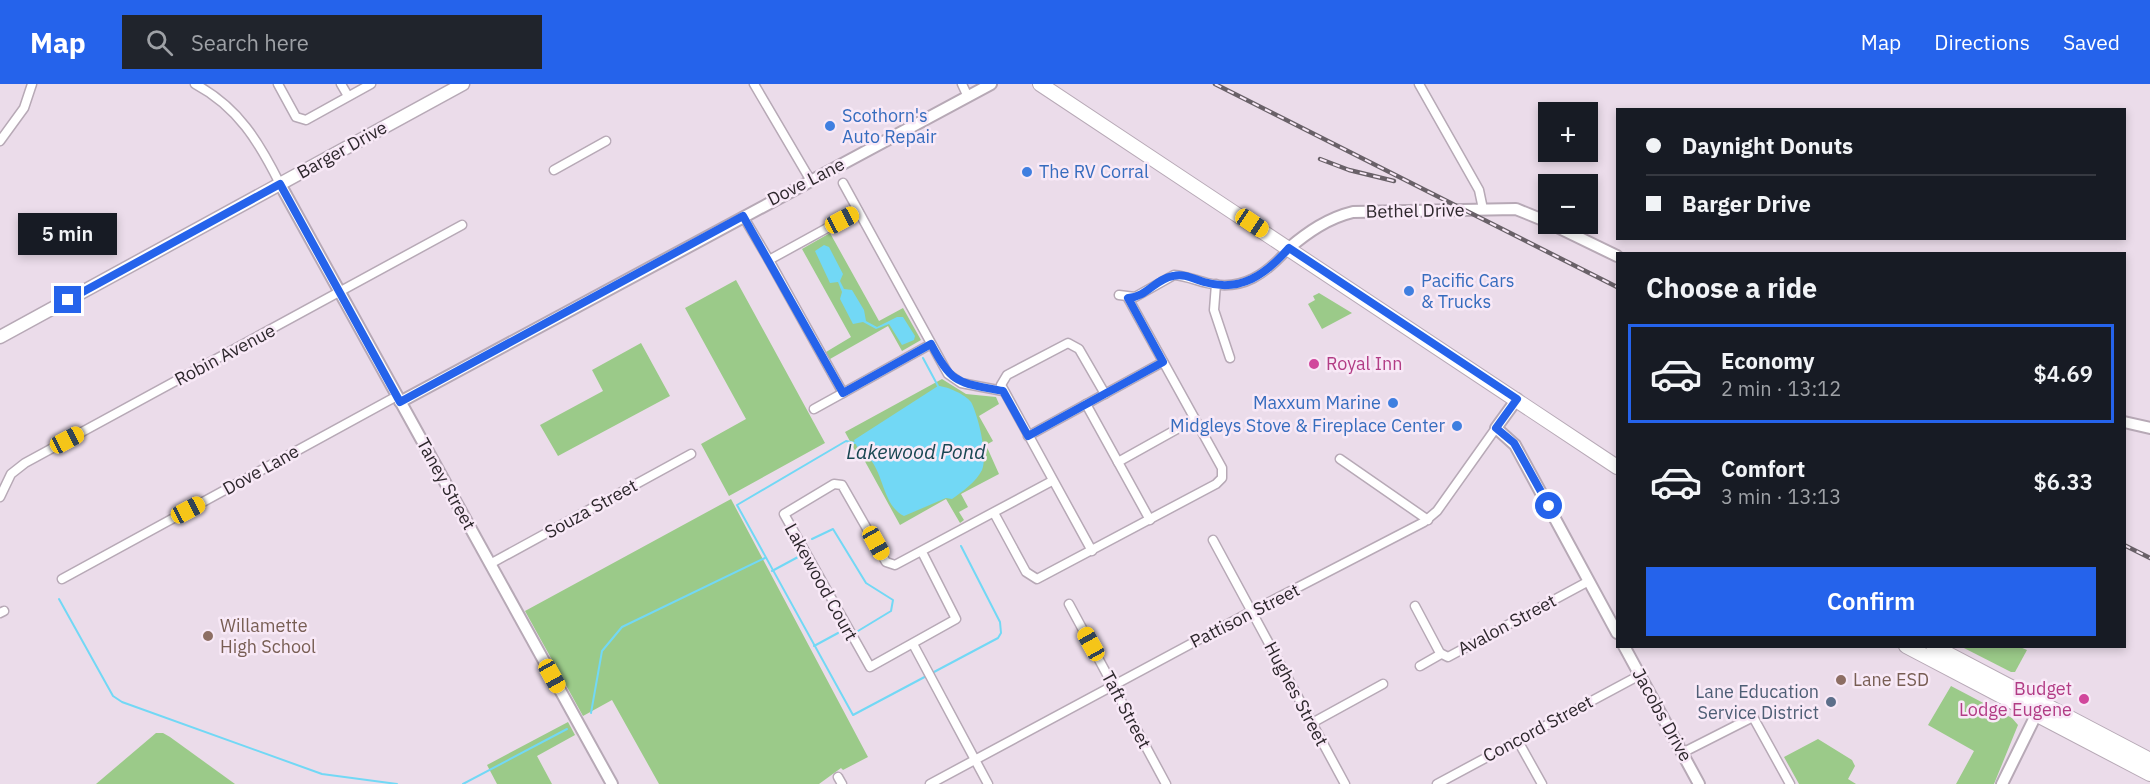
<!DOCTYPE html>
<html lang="en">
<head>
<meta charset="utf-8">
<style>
	:root { --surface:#171b24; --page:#20242c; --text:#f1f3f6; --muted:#9ea1a6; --line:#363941; --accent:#2563eb }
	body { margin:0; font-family:"IBM Plex Sans",sans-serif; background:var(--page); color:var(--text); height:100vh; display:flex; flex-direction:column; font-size:22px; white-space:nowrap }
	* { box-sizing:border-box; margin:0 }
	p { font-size:20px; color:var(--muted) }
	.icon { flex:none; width:33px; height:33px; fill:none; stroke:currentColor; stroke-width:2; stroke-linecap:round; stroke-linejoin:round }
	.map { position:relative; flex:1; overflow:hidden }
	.side { position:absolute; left:1616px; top:168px; width:510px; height:396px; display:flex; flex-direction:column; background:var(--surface); border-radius:0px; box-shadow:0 3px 9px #0003 }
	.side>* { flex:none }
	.hud { position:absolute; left:1616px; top:24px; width:510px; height:132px; border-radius:0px; box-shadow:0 3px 9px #0003; display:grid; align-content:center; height:132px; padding:0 30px; background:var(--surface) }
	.controls { position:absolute; left:1538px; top:18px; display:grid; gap:12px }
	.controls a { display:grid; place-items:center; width:60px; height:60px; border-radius:0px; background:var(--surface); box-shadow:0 3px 9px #0003; font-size:30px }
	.end { position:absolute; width:27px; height:27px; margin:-14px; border:8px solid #2563eb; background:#fff; box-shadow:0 0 0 3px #fff }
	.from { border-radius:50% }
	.bubble { position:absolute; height:42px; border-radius:0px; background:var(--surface); box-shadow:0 3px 9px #0003; font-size:20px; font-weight:600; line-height:42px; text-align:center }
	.car { position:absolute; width:18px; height:36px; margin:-18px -9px; border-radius:8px; box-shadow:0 0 4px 2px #0007; background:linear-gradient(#f5c518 24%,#345 0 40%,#f5c518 0 76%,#345 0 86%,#f5c518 0) }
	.hud b { display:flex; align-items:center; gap:21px; height:57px; font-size:22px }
	.hud b+b { border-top:2px solid var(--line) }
	.hud i { width:15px; height:15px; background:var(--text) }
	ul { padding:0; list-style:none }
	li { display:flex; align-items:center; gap:18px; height:99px; margin:0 12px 9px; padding:0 18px; border:3px solid transparent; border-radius:0px }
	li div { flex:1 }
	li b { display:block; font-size:22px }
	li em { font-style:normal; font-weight:600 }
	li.active { border-color:var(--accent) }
	li>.icon { width:54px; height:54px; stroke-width:1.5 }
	h2 { padding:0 30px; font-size:27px; line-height:72px }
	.action { display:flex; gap:12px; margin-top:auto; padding:12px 30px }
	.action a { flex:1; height:69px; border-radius:0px; background:var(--accent); color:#fff; font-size:24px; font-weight:600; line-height:69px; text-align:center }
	header { display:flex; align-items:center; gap:36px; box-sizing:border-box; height:84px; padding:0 30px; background:var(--accent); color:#fff }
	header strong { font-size:28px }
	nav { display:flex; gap:33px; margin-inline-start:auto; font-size:21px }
	.search { width:420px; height:54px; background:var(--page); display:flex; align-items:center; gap:15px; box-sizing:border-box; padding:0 21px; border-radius:0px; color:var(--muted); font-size:22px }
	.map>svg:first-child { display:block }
</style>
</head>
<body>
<header>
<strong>Map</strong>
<div class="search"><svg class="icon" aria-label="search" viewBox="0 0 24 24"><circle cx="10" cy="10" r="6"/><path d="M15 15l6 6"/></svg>Search here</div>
<nav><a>Map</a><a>Directions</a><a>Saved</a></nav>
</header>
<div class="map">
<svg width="2150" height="700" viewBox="0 0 2150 700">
	<rect width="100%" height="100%" fill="#ebdcea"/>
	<g fill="#9bca89">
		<path d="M830,149L879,237L903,224L921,256L902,267L888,242L830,275L826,268L851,253L802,165Z"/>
		<path d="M736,196L825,359L729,412L701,360L746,335L685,224Z"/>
		<path d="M1319,209L1352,229L1322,245L1308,220L1315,216L1313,212Z"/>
		<path d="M641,259L670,312L558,372L540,341L603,307L592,286Z"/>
		<path d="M942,295L966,310L996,313L999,320L979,332L993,357L986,361L999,390L961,410L968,423L959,428L964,436L960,439L946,415L900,441L862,372L859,374L845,348Z"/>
		<path d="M731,415L868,673L843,686L841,684L819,700H659L612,616L583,632L525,527Z"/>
		<path d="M1962,563H2020L2027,566L2015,588H2011Z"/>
		<path d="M1951,602L2012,634L2018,641L1994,700H1956L1974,667L1928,641Z"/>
		<path d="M568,638L575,651L537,672L552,700H497L487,681Z"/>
		<path d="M156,649H163L170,653L235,700H96Z"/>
		<path d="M1818,655L1852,676L1855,682L1848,695L1856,700H1799L1784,673Z"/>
	</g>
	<g fill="#72d8f5">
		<path d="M824,161L829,163L843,190L840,197L844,205L852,206L864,226L866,237L877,243L897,233H903L915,252L914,256L902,261L889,240L876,245L863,238L853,240L840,215L842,208L838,198L830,199L815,167Z"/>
		<path d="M938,302C947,302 966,311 971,318C978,331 988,371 982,386C977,397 962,408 952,415L946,414L904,432C883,422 884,390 869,374C863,367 857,366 854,356Z"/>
	</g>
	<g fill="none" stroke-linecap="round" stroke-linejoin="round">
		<g stroke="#72d8f5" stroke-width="2">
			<path d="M923,274L938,302"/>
			<path d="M855,359L846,357L737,421L853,631L998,554L1001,549L1000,538L961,462"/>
			<path d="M812,455L833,445L866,499L893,516L891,527L858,547"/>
			<path d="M772,487L798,473"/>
			<path d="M59,515L113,612L122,618L322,690L397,700"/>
			<path d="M814,562L838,549"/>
			<path d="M591,629L602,567L622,543L765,474"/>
			<path d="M463,700L567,645"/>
		</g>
		<defs>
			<g id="minor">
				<path d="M195,0C238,23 259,58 280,100"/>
				<path d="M278,0L296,33L306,36L371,0"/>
				<path d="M341,0L348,12"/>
				<path d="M754,0L811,97"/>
				<path d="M962,0L968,13"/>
				<path d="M1419,0L1479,106L1483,125"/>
				<path d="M0,57L24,24L32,0"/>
				<path d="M554,86L606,57"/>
				<path d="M843,99L948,290L961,299L1003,307"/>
				<path d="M858,127L769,176L843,309L931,260"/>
				<path d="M743,132L769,176"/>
				<path d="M1216,200L1214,226L1230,274"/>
				<path d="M1119,211L1135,213L1174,191C1186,192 1195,196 1207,199C1243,208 1267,189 1289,164"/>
				<path d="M1086,320L1150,436"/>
				<path d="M814,325L843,309"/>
				<path d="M1028,352L1163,278"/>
				<path d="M1340,375L1428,436"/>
				<path d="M1118,378L1195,335"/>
				<path d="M0,413L11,390L25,379L462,141"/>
				<path d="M994,429L1026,488L1037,495L1216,400L1222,394V384L1128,214"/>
				<path d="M1213,456L1345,700"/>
				<path d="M1092,467L1001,301L1007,291L1068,259L1079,265L1105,310"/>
				<path d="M922,468L956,535L870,583L784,430L834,400L842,401L886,478L895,481L1052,397"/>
				<path d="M490,480L691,370"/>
				<path d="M62,495L397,312"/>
				<path d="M1069,520L1166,700"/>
				<path d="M1415,522L1440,569L1448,573L1589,497"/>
				<path d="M0,529L4,527"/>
				<path d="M913,560L988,700"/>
				<path d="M1420,582L1441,570"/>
				<path d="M1312,639L1383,600"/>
				<path d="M1518,657L1542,700"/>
				<path d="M1682,669L1753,633L1790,700"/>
				<path d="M838,693L842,700"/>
				<path d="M930,700L1252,527L1424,438L1437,427L1496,344"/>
				<path d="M1437,700L1640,591"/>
			</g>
			<g id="tertiary">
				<path d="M280,100L612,700"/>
				<path d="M1551,140L1617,172"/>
				<path d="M1289,164C1308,148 1328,134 1353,128L1516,125L1548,138"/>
				<path d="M1517,315L1496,344L1515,361L1617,549"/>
				<path d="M400,318L991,0"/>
				<path d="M2124,338L2150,344"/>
				<path d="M1624,562L1699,700"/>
				<path d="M2002,700L2039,625"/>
			</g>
			<path id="secondary" d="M0,253L463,0"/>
			<g id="primary">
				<path d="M1040,0L1617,383"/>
				<path d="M1906,562L2150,690"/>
				<path d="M1933,562L2150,676"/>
			</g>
		</defs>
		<use href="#minor" stroke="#b7a9b6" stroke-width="11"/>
		<use href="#tertiary" stroke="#b7a9b6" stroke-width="14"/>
		<use href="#secondary" stroke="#b7a9b6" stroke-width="15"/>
		<use href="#primary" stroke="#b7a9b6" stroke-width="16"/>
		<use href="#minor" stroke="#fff" stroke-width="8"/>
		<use href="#tertiary" stroke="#fff" stroke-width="10"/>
		<use href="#secondary" stroke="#fff" stroke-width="12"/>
		<use href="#primary" stroke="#fff" stroke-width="14"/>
		<defs>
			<g id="rail">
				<path d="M1215,0L1617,203"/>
				<path d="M1320,75L1349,86L1394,97"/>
				<path d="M2124,461L2150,474"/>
			</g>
		</defs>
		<use href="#rail" stroke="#696168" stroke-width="4.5"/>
		<use href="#rail" stroke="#f8e9f7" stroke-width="2" stroke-dasharray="7" stroke-linecap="butt"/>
	</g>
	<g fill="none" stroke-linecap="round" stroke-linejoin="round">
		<path stroke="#2563eb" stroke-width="8" d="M68,216L280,100L400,318L743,132L843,309L931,260C953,302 958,298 1003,307L1028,352L1163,278L1128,214C1147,213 1155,195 1173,192C1184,189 1194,195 1204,198C1241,209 1266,190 1289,164L1517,315L1496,344L1514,359L1549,422"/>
	</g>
	<g fill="#3f7fe0" stroke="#f8e9f7" stroke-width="2">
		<circle cx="830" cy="42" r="6"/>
		<circle cx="1027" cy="88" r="6"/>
		<circle cx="1409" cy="207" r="6"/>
		<circle cx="1393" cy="319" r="6"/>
		<circle cx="1457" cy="342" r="6"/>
	</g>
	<g fill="#d1479c" stroke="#f8e9f7" stroke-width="2">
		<circle cx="1314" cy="280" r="6"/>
		<circle cx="2084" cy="615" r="6"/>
	</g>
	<g fill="#8d6e63" stroke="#f8e9f7" stroke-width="2">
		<circle cx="208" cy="552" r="6"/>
		<circle cx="1841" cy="596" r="6"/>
	</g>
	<circle fill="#5c6f8a" stroke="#f8e9f7" stroke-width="2" cx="1831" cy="618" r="6"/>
	<g text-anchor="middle" stroke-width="5" stroke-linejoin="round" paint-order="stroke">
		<g font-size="18" fill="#366cbe" stroke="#f8e9f7" text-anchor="start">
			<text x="842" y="38">Scothorn's<tspan x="842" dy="21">Auto Repair</tspan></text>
			<text x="1039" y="94">The RV Corral</text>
			<text x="1421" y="203">Pacific Cars<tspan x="1421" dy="21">&amp; Trucks</tspan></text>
			<text x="1381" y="325" text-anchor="end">Maxxum Marine</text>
			<text x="1445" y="348" text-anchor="end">Midgleys Stove &amp; Fireplace Center</text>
		</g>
		<g font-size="18" fill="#2d272c" stroke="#f8e9f7">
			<text transform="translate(342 66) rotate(-29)" y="6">Barger Drive</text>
			<text transform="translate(806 98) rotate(-27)" y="6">Dove Lane</text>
			<text transform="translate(1415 127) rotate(-1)" y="6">Bethel Drive</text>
			<text transform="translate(225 271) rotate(-28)" y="6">Robin Avenue</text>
			<text transform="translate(261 386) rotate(-29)" y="6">Dove Lane</text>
			<text transform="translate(446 400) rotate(61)" y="6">Taney Street</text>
			<text transform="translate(591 425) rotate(-29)" y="6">Souza Street</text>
			<text transform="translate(821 498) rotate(61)" y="6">Lakewood Court</text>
			<text transform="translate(1245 532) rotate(-27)" y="6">Pattison Street</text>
			<text transform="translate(1507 541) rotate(-28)" y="6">Avalon Street</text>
			<text transform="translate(1296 610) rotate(62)" y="6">Hughes Street</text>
			<text transform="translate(1126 626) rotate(62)" y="6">Taft Street</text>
			<text transform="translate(1662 631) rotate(61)" y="6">Jacobs Drive</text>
			<text transform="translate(1538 645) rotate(-28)" y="6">Concord Street</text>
		</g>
		<g font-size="18" fill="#b23c85" stroke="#f8e9f7" text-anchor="start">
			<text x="1326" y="286">Royal Inn</text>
			<text x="2072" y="611" text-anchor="end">Budget<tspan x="2072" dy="21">Lodge Eugene</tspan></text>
		</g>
		<g font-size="18" fill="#785e54" stroke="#f8e9f7" text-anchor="start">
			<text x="220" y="548">Willamette<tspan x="220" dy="21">High School</tspan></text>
			<text x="1853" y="602">Lane ESD</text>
		</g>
		<g font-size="18" fill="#4e5e75" stroke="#f8e9f7" text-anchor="end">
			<text x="1819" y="614">Lane Education<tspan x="1819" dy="21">Service District</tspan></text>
		</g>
		<g font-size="20" font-style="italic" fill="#194753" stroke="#f8e9f7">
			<text x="916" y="375">Lakewood Pond</text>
		</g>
	</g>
</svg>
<div class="controls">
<a>+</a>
<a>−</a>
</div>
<i class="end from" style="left:1549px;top:422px"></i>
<i class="end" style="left:68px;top:216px"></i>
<div class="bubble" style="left:18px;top:129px;width:99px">5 min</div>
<i class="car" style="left:842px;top:136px;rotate:62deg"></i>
<i class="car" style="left:1252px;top:139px;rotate:124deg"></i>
<i class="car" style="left:67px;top:356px;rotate:62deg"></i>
<i class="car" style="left:188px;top:426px;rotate:62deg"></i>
<i class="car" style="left:876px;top:459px;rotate:151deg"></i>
<i class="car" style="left:1091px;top:560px;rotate:331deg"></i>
<i class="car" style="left:552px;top:592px;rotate:151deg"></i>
<div class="hud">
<b><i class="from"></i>Daynight Donuts</b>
<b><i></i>Barger Drive</b>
</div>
<section class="side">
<h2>Choose a ride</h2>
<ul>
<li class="active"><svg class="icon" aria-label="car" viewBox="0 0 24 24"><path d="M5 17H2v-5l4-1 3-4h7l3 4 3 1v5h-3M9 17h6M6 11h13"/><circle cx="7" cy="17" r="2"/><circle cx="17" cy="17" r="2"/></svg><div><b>Economy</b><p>2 min · 13:12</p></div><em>$4.69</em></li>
<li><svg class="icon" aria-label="car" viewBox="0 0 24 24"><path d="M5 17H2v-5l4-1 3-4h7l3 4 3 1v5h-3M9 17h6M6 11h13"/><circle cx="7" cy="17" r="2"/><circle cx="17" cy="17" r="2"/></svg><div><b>Comfort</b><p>3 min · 13:13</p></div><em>$6.33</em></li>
</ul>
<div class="action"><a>Confirm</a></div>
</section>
</div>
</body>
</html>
